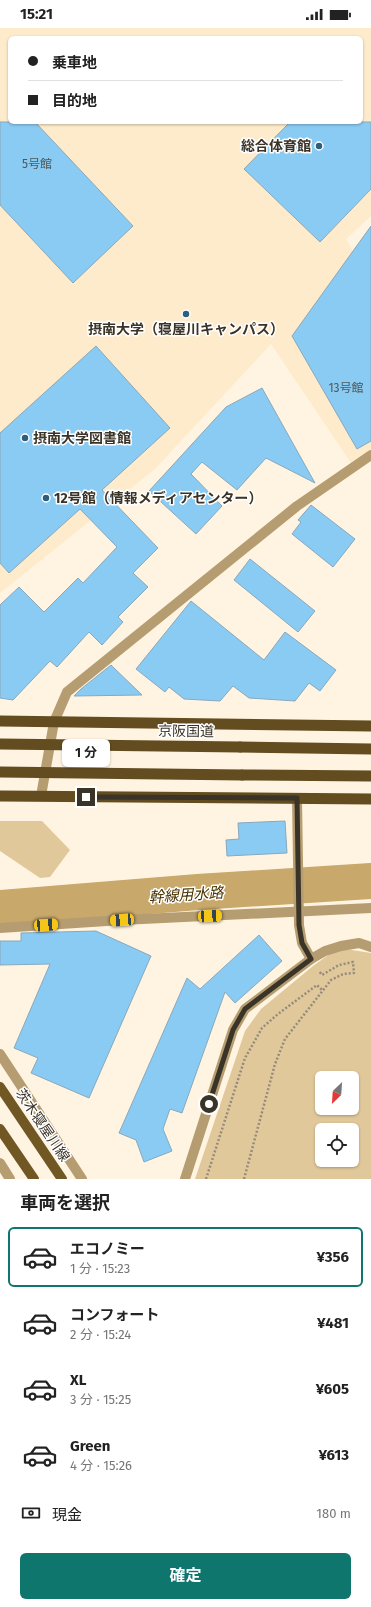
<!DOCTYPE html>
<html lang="ja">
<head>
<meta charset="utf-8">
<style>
	:root { --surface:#fff; --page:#f6f6f6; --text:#222; --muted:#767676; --line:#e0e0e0; --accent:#0f766e }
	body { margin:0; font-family:"Fira Sans","Noto Sans JP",sans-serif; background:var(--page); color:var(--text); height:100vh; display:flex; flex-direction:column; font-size:15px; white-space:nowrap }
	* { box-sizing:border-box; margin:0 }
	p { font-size:13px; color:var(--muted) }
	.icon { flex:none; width:22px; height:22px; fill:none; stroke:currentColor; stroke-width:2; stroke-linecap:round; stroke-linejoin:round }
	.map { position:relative; height:1151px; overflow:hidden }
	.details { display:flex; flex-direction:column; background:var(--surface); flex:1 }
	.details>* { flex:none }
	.top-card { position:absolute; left:8px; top:8px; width:355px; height:88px; border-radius:6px; box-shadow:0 1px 3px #0004; display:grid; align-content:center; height:88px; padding:0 20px; background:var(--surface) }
	.needle { width:26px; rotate:205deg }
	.tools { position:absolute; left:315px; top:1043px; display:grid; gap:8px }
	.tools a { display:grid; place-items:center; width:44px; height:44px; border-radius:6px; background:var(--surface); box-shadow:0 1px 3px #0004; font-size:20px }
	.end { position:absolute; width:18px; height:18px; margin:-9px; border:5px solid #3a3327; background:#fff; box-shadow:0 0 0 2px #fff }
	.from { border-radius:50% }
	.bubble { position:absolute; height:28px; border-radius:6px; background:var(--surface); box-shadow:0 1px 3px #0004; font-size:13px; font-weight:700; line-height:28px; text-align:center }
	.car { position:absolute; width:12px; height:24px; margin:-12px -6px; border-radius:5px; box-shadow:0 0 3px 1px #0007; background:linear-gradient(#f5c518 24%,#345 0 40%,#f5c518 0 76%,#345 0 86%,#f5c518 0) }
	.top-card b { display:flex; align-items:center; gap:14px; height:38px; font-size:15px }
	.top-card b+b { border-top:1px solid var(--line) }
	.top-card i { width:10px; height:10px; background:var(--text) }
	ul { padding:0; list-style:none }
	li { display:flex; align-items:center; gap:12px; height:60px; margin:0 8px 6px; padding:0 12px; border:2px solid transparent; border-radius:6px }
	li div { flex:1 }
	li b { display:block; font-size:15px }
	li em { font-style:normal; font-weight:700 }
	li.on { border-color:var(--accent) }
	li>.icon { width:36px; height:36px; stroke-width:1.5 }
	h2 { padding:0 20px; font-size:18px; line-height:48px }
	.pay { display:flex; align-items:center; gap:10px; height:44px; padding:0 20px; font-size:15px }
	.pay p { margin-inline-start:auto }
	.action { display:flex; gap:8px; margin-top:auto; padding:8px 20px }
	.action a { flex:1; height:46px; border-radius:6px; background:var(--accent); color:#fff; font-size:16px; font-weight:700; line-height:46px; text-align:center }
	.status { display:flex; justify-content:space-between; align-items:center; height:28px; padding:0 20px; background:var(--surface); direction:ltr }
	.status svg { height:11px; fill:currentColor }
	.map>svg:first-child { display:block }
</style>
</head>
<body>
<div class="status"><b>15:21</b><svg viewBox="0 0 49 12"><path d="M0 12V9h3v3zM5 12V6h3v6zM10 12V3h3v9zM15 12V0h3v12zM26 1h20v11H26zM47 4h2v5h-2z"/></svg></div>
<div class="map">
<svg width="371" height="1151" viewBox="0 0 371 1151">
	<rect width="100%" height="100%" fill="#fff4e1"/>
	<path fill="#fdebcc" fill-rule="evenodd" d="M0,0H371V188L346,211L371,256V421L351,435L271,316L155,441L0,565ZM10,10H361V94H10Z"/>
	<g fill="#e1c89b" fill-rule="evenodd">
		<path d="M0,793H42L70,822L50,849L40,850L0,823Z"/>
		<path d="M346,921L371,925V1151H195L245,1003L261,981L313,938L331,925ZM322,1050H352V1080H322ZM322,1102H352V1132H322Z"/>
	</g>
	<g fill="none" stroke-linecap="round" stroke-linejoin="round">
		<path stroke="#c8a86b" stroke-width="36" d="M0,880L198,864L371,853"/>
	</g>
	<g fill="#8acbf3" stroke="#88a8bc">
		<path d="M0,94H35L133,198L73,255L0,177Z"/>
		<path d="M290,94H371V161L320,214L244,141Z"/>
		<path d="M371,198V413L357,421L292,308Z"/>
		<path d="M96,318L170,400L102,462L158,520L133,545L148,559L118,589L123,594L102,617L89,604L57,639L50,633L13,672L0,670V577L19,559L44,584L78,550L83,555L117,519L80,481L9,545L0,535V405Z"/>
		<path d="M262,360L315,455L266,430L237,462L202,434L191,446L222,478L196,506L149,463L226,379Z"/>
		<path d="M311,477L355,511L333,539L292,506L301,494L298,492Z"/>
		<path d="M250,531L315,583L298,604L234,552Z"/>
		<path d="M191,573L264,632L285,604L336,642L320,663L309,655L295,673L249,670L233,658L220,673L184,671L169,659L165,664L136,641Z"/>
		<path d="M111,637L142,667L74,668L81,661Z"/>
		<path d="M285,793L287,825L227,828L226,812L239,811L238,795Z"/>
		<path d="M96,903L151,928L89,1070L31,1045L38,1030L14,1020L50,936L0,937V913H21V905Z"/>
		<path d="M259,907L282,933L235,975L225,964L182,1085L170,1081L163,1101L172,1123L144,1134L136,1112L119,1105L187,950L200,961Z"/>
	</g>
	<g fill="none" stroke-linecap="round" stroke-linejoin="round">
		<g stroke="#948b7c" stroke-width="2.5" stroke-dasharray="2 2" stroke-linecap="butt">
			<path d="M206,1151L245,1030L262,1000L278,986L317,957L323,963"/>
			<path d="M244,1151L275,1036L285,1011L331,952L343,946L354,945L353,934L339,937L322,947L319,943"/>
		</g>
		<g stroke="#b59d71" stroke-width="10">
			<path d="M41,768L54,694L67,664L297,478L371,427"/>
			<path d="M297,770L299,897L302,915L311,931"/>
			<path d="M0,900L122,892L371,880"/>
			<path d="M0,1026L82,1151"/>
			<path d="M0,1135L10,1151"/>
			<path d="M185,1151L233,1002L245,981L311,931L325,923L341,918L359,915L371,919"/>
		</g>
		<g stroke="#705724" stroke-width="10">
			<path d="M0,1059L62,1151"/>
			<path d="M0,1101L34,1151"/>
		</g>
		<g stroke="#624c20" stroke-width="11">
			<path d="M0,693L371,698"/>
			<path d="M240,719L371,721"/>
			<path d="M242,747L371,748"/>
			<path d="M0,768L371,771"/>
		</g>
		<g stroke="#624c20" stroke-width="11">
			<path d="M0,716L240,719"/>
			<path d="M0,744L242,747"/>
		</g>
	</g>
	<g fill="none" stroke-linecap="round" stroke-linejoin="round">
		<path stroke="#3a3327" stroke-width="5" d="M86,769L297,770L299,897L302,915L311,931L245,981L233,1002L209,1076"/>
	</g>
	<g fill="#2d5f7c" stroke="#fff" stroke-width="1.5">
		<circle cx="319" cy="118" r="4"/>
		<circle cx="186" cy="286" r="4"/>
		<circle cx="25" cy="410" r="4"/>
		<circle cx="46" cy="470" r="4"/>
	</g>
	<g text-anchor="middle" stroke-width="3" stroke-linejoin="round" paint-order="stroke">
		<g font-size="12" fill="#4e595a">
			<text x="37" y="140">5号館</text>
			<text x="346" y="364">13号館</text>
		</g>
		<g font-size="14" font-weight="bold" fill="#3a3327" stroke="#fff" text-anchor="start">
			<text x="311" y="123" text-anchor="end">総合体育館</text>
			<text x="186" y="306" text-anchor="middle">摂南大学（寝屋川キャンパス）</text>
			<text x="33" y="415">摂南大学図書館</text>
			<text x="54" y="475">12号館（情報メディアセンター）</text>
		</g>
		<g font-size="14" fill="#3a3327" stroke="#fff">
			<text transform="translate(186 703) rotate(1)" y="5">京阪国道</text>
			<text transform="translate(43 1097) rotate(56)" y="5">茨木寝屋川線</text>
		</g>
		<g font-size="15" font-style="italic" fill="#483200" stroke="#fff">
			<text transform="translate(186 867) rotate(-4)" y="5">幹線用水路</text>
		</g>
	</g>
</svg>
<div class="tools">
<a><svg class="needle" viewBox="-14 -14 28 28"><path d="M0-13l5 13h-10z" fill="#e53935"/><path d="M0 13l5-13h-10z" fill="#767676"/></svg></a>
<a><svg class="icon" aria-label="locate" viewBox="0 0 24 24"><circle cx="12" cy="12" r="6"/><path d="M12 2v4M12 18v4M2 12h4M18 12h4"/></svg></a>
</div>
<i class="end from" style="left:209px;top:1076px"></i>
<i class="end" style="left:86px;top:769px"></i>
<div class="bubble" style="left:62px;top:711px;width:48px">1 分</div>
<i class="car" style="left:210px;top:888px;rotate:87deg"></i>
<i class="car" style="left:122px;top:892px;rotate:266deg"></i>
<i class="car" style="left:46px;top:897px;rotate:86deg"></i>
<div class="top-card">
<b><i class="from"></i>乗車地</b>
<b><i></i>目的地</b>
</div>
</div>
<section class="details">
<h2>車両を選択</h2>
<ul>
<li class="on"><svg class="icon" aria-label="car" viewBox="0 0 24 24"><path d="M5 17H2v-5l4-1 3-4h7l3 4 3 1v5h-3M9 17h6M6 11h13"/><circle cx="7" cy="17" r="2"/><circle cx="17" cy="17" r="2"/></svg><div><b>エコノミー</b><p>1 分 · 15:23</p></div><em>¥356</em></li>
<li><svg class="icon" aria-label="car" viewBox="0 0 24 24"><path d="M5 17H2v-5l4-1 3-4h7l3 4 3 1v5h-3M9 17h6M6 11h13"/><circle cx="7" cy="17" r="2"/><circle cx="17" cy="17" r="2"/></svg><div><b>コンフォート</b><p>2 分 · 15:24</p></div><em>¥481</em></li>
<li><svg class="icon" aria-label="car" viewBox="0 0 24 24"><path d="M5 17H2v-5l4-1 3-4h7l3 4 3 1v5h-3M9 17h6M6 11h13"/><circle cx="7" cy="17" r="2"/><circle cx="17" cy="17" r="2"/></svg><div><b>XL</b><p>3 分 · 15:25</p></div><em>¥605</em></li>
<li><svg class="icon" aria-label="car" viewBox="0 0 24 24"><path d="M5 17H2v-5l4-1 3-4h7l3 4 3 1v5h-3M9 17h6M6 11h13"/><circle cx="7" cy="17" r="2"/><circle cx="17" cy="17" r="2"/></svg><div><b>Green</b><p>4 分 · 15:26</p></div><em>¥613</em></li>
</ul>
<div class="pay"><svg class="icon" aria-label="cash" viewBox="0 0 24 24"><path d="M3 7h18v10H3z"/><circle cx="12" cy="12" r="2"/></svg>現金<p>180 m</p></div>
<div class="action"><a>確定</a></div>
</section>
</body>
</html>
